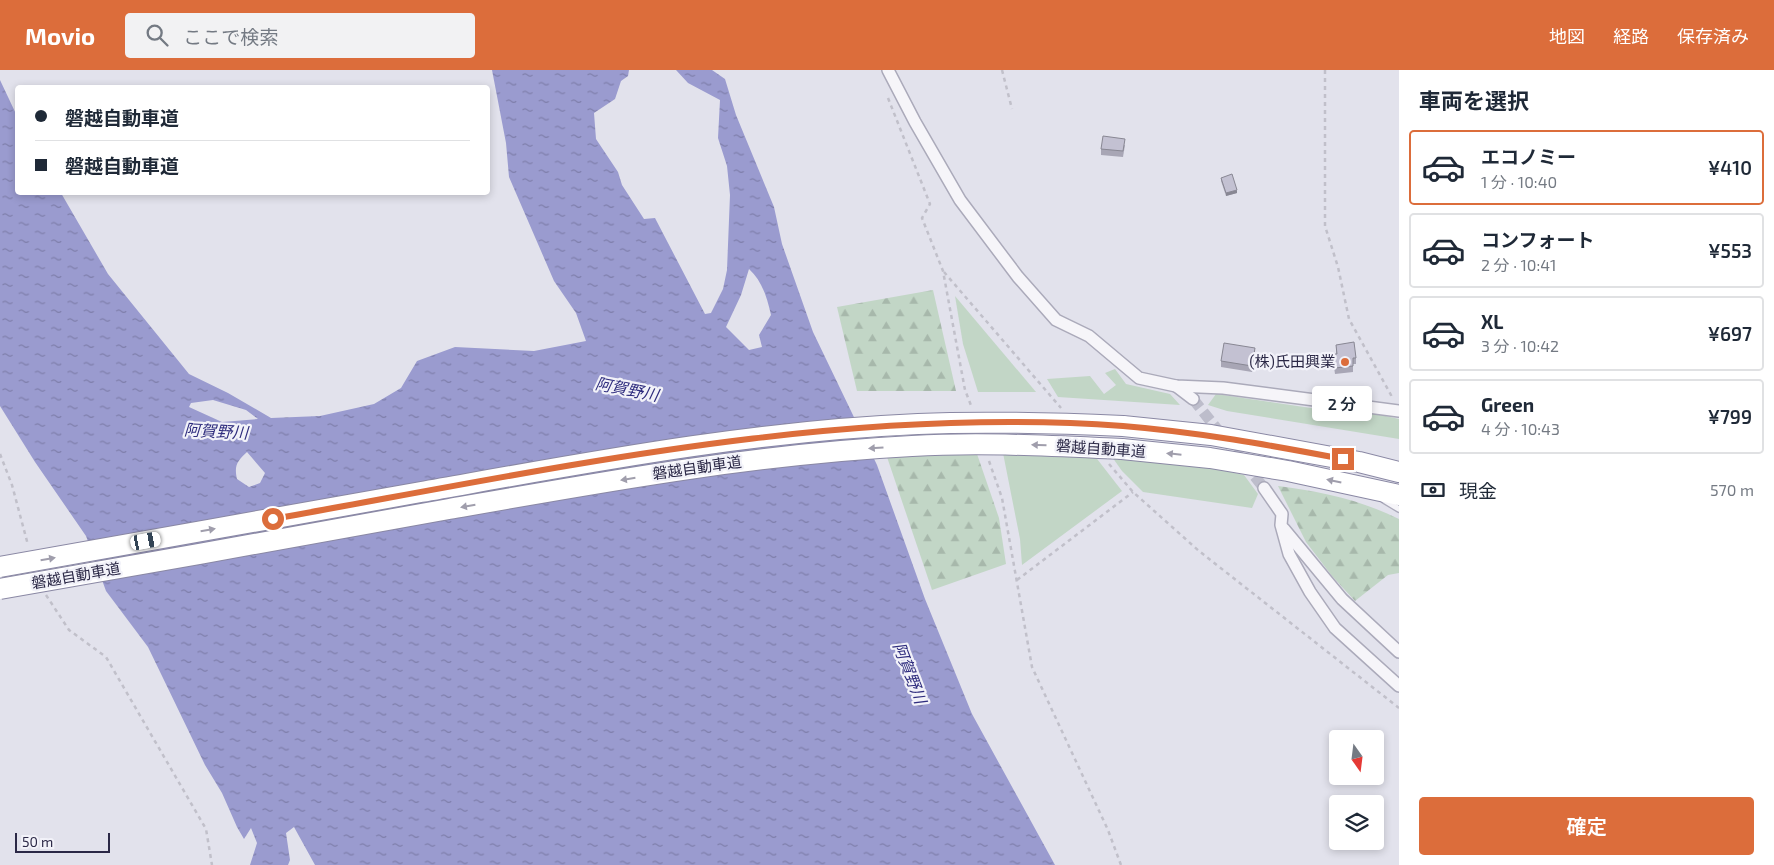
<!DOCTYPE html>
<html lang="ja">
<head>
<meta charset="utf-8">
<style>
	:root { --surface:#fff; --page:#f2f2f3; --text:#1f2937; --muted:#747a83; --line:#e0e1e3; --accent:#dc6d3b }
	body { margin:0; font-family:"Exo 2","Noto Sans JP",sans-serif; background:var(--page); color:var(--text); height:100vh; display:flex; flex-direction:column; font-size:19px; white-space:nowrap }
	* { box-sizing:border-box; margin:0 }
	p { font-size:16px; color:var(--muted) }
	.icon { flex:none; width:28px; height:28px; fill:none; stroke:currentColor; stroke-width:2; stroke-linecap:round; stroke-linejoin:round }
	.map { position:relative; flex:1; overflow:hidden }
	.details { display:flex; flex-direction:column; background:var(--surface); width:375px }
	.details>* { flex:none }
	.top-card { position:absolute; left:15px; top:15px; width:475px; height:110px; border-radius:5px; box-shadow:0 2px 8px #0003; display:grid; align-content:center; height:110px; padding:0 20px; background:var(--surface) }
	.needle { width:32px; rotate:166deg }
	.tools { position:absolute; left:1329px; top:660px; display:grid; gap:10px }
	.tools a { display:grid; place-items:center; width:55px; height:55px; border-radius:5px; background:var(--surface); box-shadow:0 2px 8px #0003; font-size:25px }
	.scale { position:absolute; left:15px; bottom:12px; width:95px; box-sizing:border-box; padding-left:5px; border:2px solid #2b2846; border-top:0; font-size:14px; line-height:18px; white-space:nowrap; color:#2b2846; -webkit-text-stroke:4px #f2f2f9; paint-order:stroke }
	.end { position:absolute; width:22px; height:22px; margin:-11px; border:6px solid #dc6d3b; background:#fff; box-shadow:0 0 0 2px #fff }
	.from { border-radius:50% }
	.bubble { position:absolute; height:35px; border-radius:5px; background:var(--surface); box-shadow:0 2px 8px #0003; font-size:16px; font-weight:600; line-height:35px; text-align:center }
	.car { position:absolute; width:15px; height:30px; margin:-15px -8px; border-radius:6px; box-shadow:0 0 4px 1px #0007; background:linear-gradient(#fff 24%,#345 0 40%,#fff 0 76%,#345 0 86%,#fff 0) }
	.top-card b { display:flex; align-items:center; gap:18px; height:48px; font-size:19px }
	.top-card b+b { border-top:1px solid var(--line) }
	.top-card i { width:12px; height:12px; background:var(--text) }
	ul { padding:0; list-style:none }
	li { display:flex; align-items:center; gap:15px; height:75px; margin:0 10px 8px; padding:0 10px; border:2px solid var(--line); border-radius:5px }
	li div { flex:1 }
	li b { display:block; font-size:19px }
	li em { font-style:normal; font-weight:600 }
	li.on { border-color:var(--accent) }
	li>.icon { width:45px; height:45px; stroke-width:1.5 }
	h2 { padding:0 20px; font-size:22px; line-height:60px }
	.pay { display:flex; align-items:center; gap:12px; height:55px; padding:0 20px; font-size:19px }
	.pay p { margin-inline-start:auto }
	.action { display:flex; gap:10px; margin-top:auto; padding:10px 20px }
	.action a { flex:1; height:58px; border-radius:5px; background:var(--accent); color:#fff; font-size:20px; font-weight:600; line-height:58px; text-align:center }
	header { display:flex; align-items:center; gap:30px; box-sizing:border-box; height:70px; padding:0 25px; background:var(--accent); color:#fff }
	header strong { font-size:24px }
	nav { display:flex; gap:28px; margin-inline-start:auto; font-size:18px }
	.search { width:350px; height:45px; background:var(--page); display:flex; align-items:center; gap:12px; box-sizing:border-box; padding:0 18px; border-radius:5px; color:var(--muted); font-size:19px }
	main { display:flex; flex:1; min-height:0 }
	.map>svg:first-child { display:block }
</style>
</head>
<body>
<header>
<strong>Movio</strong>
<div class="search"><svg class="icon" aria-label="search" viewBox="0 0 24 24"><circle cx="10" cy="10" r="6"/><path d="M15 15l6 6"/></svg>ここで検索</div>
<nav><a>地図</a><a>経路</a><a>保存済み</a></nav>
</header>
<main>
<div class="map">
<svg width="1399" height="795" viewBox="0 0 1399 795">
	<defs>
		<pattern id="forest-firs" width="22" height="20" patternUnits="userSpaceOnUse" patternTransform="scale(1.25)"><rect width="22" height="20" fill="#c2d6c6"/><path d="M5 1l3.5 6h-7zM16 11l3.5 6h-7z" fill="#a7b8ab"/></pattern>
		<pattern id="water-ripples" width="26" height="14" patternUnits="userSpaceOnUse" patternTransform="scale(1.25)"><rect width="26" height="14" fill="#9a9bcf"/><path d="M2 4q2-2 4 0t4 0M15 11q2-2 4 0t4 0" fill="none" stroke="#7e7eaa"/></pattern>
	</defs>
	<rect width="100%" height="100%" fill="#e2e2ec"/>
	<g fill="#c2d6c6">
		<path d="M955,226L1036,322H978L963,274Z"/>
		<path d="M1115,299L1126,314L1170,324L1180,335L1058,327L1047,309L1090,306L1104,324L1116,315L1105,303Z"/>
		<path d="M1216,324L1345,343L1359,340L1399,349V369L1227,341L1208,335Z"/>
		<path d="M1003,383L1094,385L1122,421L1022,495L1020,469Z"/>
		<path d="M1110,384L1204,396L1244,405L1258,424L1252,438L1143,422L1122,401Z"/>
	</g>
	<g fill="url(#forest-firs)">
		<path d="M933,220L956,321H857L837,237Z"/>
		<path d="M977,384L999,448L1006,494L932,520L887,387Z"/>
		<path d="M1278,416C1319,421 1361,430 1399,449V503L1388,505L1355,531L1332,506L1306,472Z"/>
	</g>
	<path fill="url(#water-ripples)" fill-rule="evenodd" d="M492,0H629L628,6L621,11L615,29L594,43L596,69L618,102L622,115L644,149L655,148L705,244L711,243L723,219L727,200L730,125L727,96L718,68L720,30L688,13L676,0H712L725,9L736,45L774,137L782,174L813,262L877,395L925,529L972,644L1055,795H315L294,757L286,763L290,790L288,795H250L257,773L251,758L244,769L237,757L222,723L205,695L148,577L106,521L86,466L35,392L0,336V10L17,46L18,122L61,123L108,204L189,304L228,323L271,348L320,346L374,334L401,318L417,291L455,277L534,281L586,271L576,243L554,211L509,107L506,73ZM749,199C762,211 767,227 771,245L759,265L762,277L749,280L726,257L741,225ZM213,330L246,340L258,349L222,352L189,337L191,333ZM247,382L265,403L260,413L249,417L237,409C234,396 237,391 247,382Z"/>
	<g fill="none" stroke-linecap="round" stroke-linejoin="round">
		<path stroke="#bdbdcb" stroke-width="11" stroke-dasharray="11 5.5" stroke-linecap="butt" d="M1193,329L1264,418"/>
		<defs>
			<path id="lane" d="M1384,430L1399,439"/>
			<g id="street">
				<path d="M888,0L915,52L960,130L1018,207L1056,250L1089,266L1139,308L1176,316L1223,318L1399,341"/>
				<path d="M1176,316L1193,329"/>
				<path d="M1264,418L1282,444L1281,455L1289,484L1310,522L1335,558L1399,616"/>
				<path d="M1284,459L1342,529L1399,582"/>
			</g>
			<g id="highway">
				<path d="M1123,356L1211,365L1359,392L1399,402"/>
				<path d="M1122,379L1210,388L1288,401L1399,425"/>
			</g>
		</defs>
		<use href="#lane" stroke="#abaaba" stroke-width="8"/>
		<use href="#street" stroke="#abaaba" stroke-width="14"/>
		<use href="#highway" stroke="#8a88a4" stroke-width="22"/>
		<g stroke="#c1c0ca" stroke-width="2.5" stroke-dasharray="4 4" stroke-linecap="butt">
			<path d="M1002,0L1012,39"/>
			<path d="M1325,0V156L1338,197L1349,249L1391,325L1392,330"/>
			<path d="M888,28L930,134L922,148L943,201L965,320L972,338"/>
			<path d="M944,202L1061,338"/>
			<path d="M0,384L12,415L28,475"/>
			<path d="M989,391L1002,428L1032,597L1108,760L1121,795"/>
			<path d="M1109,394L1133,422L1199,481L1399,638"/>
			<path d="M1017,510L1133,422"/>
			<path d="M46,525L69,560L106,587L206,759L212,795"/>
		</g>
		<use href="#lane" stroke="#f6f5f9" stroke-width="5.5"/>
		<use href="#street" stroke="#f6f5f9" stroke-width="11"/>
		<use href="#highway" stroke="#fff" stroke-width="20"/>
		<defs>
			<g id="highway-bridge">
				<path d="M0,497C140,472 281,447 421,422C585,393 750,361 918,354C986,351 1054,353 1123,356"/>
				<path d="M0,519C150,493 299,466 449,439C602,412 756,384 912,376C982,372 1052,376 1122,379"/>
			</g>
		</defs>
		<use href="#highway-bridge" stroke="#8a88a4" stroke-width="22" stroke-linecap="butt"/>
		<use href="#highway-bridge" stroke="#fff" stroke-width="20"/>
	</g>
	<g fill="#a8a6b5">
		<path d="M1125,75L1123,87L1101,85V79Z"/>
		<path d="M1221,108L1237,123L1226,126L1221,111Z"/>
		<path d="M1336,275L1356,288V294H1353V302L1335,304L1333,290V284H1336Z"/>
		<path d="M1255,284L1252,302L1221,297V291Z"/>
	</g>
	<g fill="#888793">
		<path d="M1237,120V123L1226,126V123Z"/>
		<path d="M1255,278V284L1252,302V296Z"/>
	</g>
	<g fill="#c3c1d2" stroke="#888793">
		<path d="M1103,66L1125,69L1123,81L1101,79Z"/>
		<path d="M1232,104L1237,120L1226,123L1221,108Z"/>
		<path d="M1354,272L1356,288H1353V296L1335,298L1333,284H1337L1336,275Z"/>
		<path d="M1224,273L1255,278L1252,296L1221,291Z"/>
	</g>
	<defs><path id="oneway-solid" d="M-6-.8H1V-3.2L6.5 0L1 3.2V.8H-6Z" transform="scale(1.25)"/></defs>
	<g fill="#a09eac">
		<use href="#oneway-solid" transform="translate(1039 375) rotate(-178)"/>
		<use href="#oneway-solid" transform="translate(876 378) rotate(176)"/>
		<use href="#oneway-solid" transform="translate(1174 384) rotate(-174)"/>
		<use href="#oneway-solid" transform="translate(628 409) rotate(171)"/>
		<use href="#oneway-solid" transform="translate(1334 411) rotate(-168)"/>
		<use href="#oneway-solid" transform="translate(468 436) rotate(170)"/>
		<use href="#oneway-solid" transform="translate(208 460) rotate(-10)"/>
		<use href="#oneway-solid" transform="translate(48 489) rotate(-10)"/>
	</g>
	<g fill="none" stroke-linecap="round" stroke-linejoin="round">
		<path stroke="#dc6d3b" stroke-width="6" d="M273,449C553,399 837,335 1123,356C1197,362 1270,375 1343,389"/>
	</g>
	<circle fill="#dc6d3b" stroke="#f2f2f9" stroke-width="2" cx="1345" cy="292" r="5"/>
	<g text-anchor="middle" stroke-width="4.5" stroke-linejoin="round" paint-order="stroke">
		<g font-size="15" fill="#2b2846" stroke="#f2f2f9" text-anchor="end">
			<text x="1335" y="297">(株)氏田興業</text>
		</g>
		<g font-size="15" fill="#2b2846" stroke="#f2f2f9">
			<text transform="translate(1101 379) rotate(4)" y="5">磐越自動車道</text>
			<text transform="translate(697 398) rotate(-8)" y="5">磐越自動車道</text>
			<text transform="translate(76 506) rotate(-10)" y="5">磐越自動車道</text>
		</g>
		<g font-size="16" font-style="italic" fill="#2f2d7e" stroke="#f2f2f9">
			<text transform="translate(627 319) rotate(11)" y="6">阿賀野川</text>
			<text transform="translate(216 361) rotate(3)" y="6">阿賀野川</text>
			<text transform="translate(910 603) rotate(69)" y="6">阿賀野川</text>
		</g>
	</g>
</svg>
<div class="tools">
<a><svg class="needle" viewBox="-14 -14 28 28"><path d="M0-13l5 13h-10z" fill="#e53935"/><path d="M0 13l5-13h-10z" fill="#747a83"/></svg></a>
<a><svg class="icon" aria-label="layers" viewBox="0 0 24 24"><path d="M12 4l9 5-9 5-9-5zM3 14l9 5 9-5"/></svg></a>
</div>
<div class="scale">50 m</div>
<i class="end from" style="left:273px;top:449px"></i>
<i class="end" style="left:1343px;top:389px"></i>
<div class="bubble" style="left:1312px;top:316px;width:60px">2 分</div>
<i class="car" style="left:146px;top:471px;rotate:80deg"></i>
<div class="top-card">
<b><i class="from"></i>磐越自動車道</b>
<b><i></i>磐越自動車道</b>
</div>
</div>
<section class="details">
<h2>車両を選択</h2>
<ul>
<li class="on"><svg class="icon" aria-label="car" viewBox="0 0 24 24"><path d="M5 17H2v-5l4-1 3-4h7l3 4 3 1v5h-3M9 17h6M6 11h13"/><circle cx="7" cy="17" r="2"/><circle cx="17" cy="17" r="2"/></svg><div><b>エコノミー</b><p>1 分 · 10:40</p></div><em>¥410</em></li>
<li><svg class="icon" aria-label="car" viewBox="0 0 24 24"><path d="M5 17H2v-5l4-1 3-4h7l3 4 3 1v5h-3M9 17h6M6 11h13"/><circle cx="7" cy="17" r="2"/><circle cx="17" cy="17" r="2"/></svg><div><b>コンフォート</b><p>2 分 · 10:41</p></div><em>¥553</em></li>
<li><svg class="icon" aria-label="car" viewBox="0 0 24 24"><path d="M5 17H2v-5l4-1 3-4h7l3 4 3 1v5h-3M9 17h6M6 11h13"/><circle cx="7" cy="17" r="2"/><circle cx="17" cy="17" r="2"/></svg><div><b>XL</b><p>3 分 · 10:42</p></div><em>¥697</em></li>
<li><svg class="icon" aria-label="car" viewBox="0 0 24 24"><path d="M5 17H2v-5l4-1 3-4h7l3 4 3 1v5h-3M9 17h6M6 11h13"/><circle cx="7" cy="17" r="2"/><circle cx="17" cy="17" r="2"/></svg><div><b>Green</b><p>4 分 · 10:43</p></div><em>¥799</em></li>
</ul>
<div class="pay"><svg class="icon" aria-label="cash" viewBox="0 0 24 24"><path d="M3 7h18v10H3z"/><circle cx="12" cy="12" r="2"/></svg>現金<p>570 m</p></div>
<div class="action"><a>確定</a></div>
</section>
</main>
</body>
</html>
